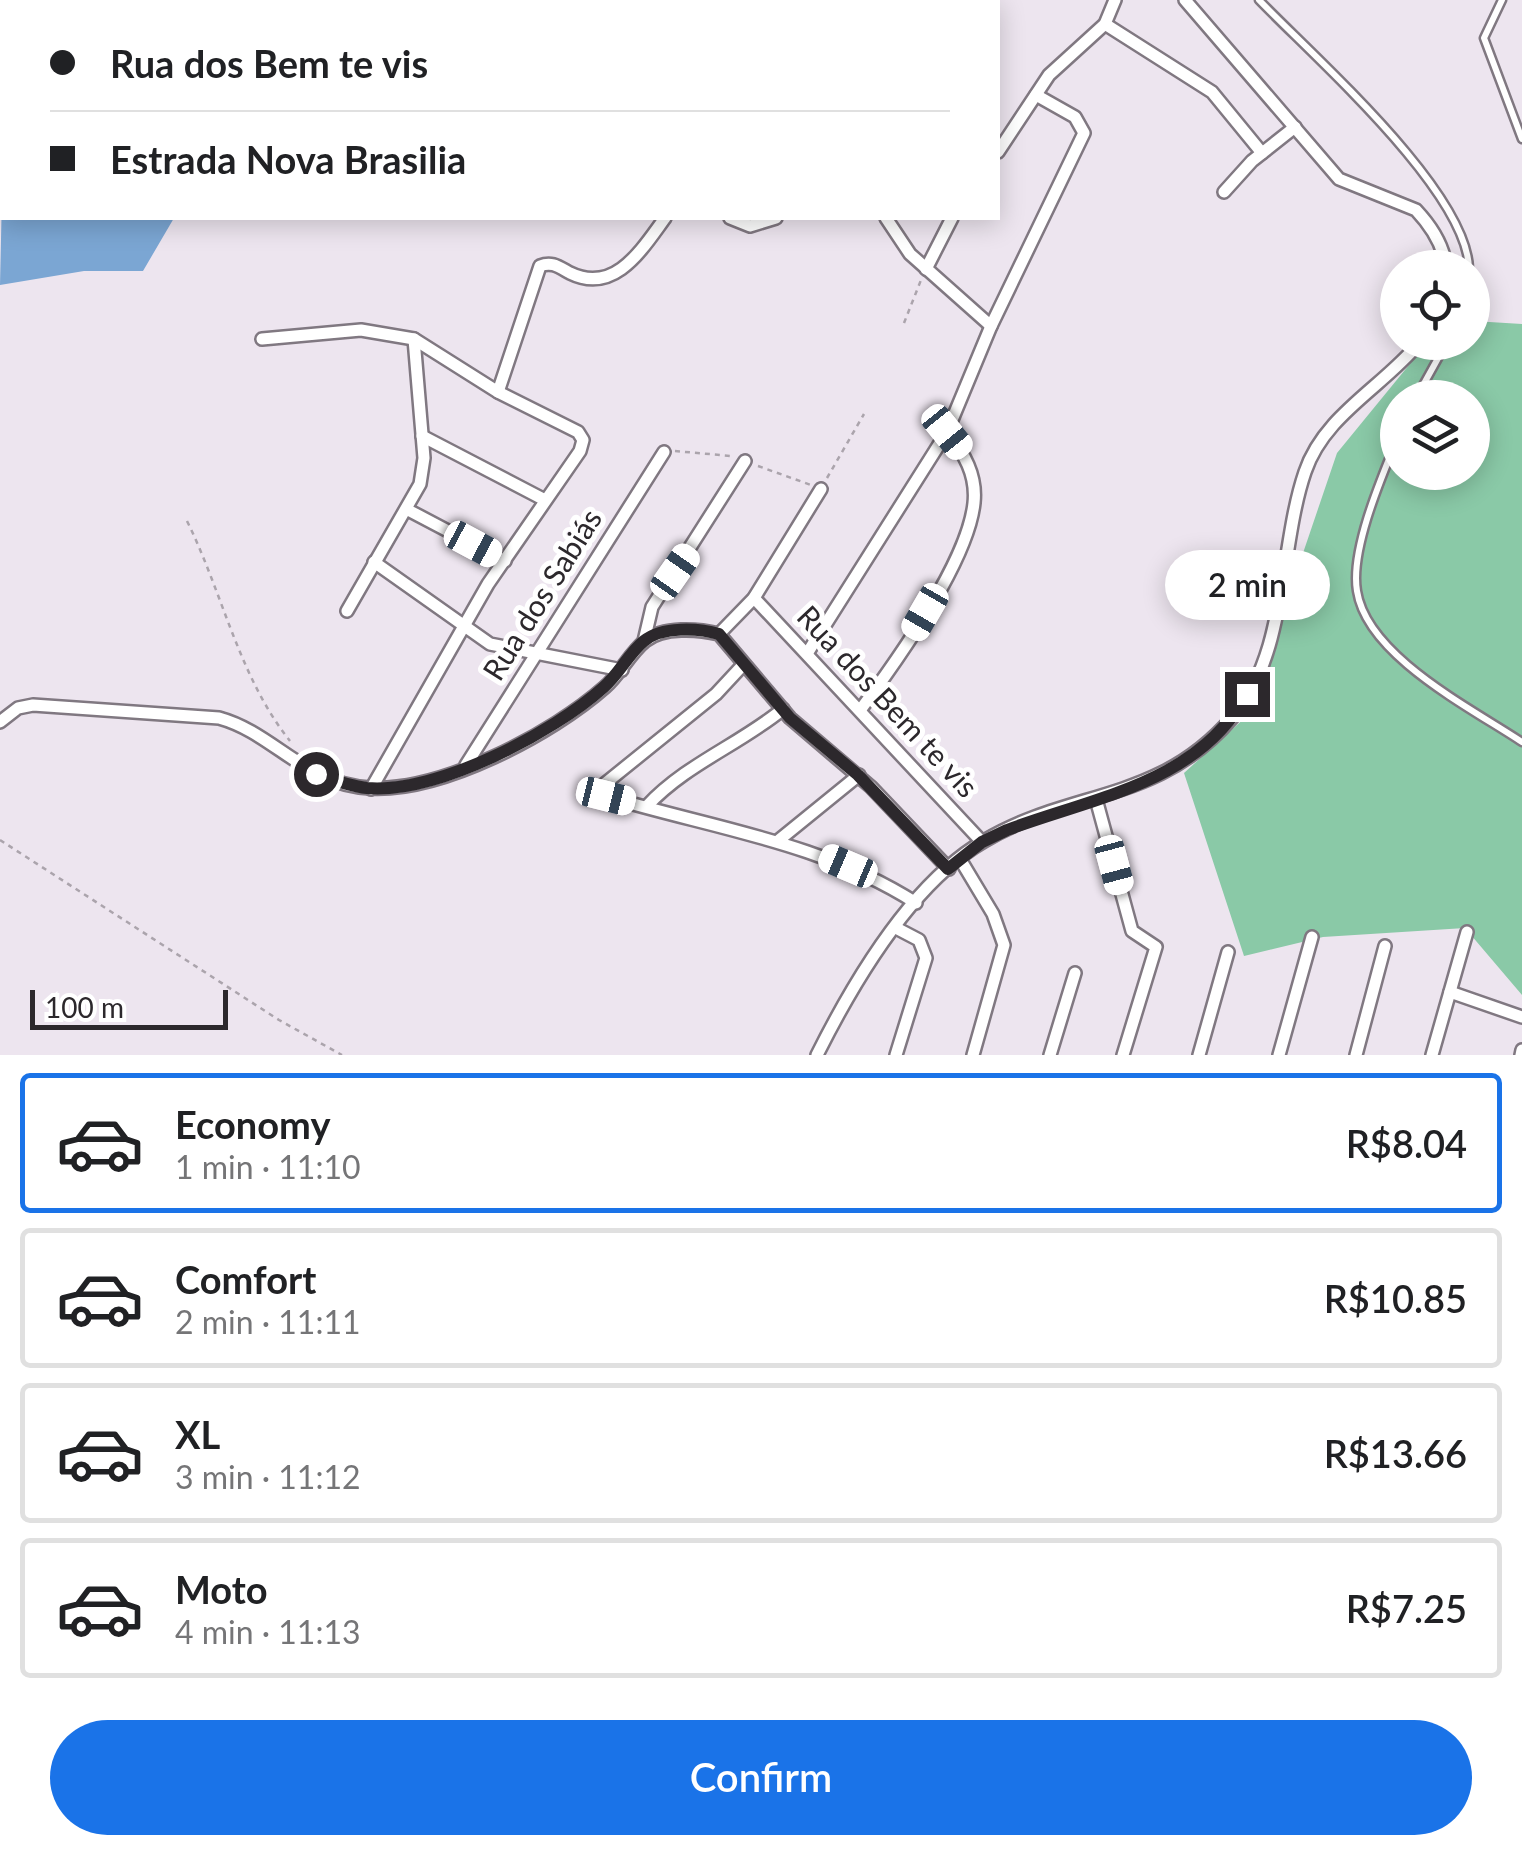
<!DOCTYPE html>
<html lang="en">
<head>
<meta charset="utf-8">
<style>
	:root { --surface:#fff; --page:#f2f2f2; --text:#202124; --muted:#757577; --line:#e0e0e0; --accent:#1a73e8 }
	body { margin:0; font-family:Lato,sans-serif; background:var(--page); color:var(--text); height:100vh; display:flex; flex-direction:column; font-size:38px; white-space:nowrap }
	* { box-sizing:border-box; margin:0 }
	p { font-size:32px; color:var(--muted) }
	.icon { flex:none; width:55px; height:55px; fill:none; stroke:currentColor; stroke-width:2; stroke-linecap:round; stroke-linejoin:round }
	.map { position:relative; height:1055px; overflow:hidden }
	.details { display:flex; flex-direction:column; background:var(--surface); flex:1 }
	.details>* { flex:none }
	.guide { position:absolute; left:0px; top:0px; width:1000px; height:220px; box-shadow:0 5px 25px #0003; display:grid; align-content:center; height:220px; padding:0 50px; background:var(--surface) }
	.fabs { position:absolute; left:1380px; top:250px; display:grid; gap:20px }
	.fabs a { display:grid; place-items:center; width:110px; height:110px; border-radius:50%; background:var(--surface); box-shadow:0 5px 25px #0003; font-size:50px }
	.scale { position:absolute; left:30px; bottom:25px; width:198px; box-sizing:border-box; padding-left:10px; border:5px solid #2c282c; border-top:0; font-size:28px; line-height:35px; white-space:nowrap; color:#2c282c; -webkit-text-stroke:8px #fff; paint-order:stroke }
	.end { position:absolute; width:45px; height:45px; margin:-22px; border:12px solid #2c282c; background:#fff; box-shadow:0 0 0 5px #fff }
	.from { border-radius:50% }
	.bubble { position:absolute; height:70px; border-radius:35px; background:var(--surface); box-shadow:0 5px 25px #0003; font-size:32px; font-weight:600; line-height:70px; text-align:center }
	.car { position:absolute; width:30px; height:60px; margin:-30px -15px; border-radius:12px; box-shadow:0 0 8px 2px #0007; background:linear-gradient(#fff 24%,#345 0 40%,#fff 0 76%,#345 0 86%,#fff 0) }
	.guide b { display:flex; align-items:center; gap:35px; height:95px; font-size:38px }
	.guide b+b { border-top:2px solid var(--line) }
	.guide i { width:25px; height:25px; background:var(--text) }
	ul { padding:18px 0 0; list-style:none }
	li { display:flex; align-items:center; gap:30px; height:140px; margin:0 20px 15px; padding:0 30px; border:5px solid var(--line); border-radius:10px }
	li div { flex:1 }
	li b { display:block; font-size:38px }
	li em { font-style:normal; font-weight:600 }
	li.current { border-color:var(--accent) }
	li>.icon { width:90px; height:90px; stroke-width:1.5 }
	.button { display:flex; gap:20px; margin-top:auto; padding:20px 50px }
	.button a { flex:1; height:115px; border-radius:60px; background:var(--accent); color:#fff; font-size:40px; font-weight:600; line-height:115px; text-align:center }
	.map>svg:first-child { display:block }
</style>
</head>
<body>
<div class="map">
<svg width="1522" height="1055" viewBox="0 0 1522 1055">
	<rect width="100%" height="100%" fill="#ede5ef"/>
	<path fill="#8ac9a7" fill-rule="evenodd" d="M1473,321L1522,324V995L1465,928L1323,937L1244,956L1184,773L1248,715L1337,453L1427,343L1472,342ZM1398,398H1472V472H1398Z"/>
	<path fill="#7ba6d3" d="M2,194V218H174L143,271H84L0,285Z"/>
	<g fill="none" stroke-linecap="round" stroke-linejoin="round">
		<defs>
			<g id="lane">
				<path d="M1259,0C1315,58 1466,190 1469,268"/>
				<path d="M1502,0L1484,38L1522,139"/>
				<path d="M1416,398L1447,342"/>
				<path d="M1398,437C1382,476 1350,550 1357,591C1367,656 1471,708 1522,742"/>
			</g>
			<g id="street">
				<path d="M154,0L155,2"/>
				<path d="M237,0L238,2"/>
				<path d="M601,0L605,2"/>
				<path d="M1185,0L1339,179L1416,210C1431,226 1444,246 1446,268"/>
				<path d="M512,2L513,0"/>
				<path d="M834,2L835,0"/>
				<path d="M1105,24L1212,92L1262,153"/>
				<path d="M998,152L1049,75L1105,24L1115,0"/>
				<path d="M1224,192L1252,161L1295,127"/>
				<path d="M730,218L750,226L776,218"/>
				<path d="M886,218L910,254L991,326"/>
				<path d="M926,269L952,218"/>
				<path d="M262,339L361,330L414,339L498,392L578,432L583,440L580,451L488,584L371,789"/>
				<path d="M498,392L540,266C552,261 559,267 570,273C615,295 642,249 665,218"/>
				<path d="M422,436L543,499"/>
				<path d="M408,510L505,561"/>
				<path d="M374,562L490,644L622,670"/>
				<path d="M754,598L982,842"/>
				<path d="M347,611L420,484L424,458L414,339"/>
				<path d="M719,634L754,598L821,489"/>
				<path d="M644,641L652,607L745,461"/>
				<path d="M808,652L947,432L991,326L1084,133L1075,117L1036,95"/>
				<path d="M742,666L716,694L602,786V795C710,828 819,841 916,903"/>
				<path d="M861,709C896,662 968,561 974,503C977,475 964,453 947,432"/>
				<path d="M0,722L18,708L33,705L219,718C274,733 305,785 370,788C442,792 552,734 605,687C620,674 630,653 645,641C663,626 699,629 719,634L790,718L871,787L949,869"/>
				<path d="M466,765L664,452"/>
				<path d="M1096,799L1132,931L1156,947L1123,1055"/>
				<path d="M647,806C686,764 739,745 783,709"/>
				<path d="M779,840L859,775"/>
				<path d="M960,859L993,914L1004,945L973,1055"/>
				<path d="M1450,992L1522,1017"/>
				<path d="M817,1055C853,983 912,883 984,841C1071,789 1158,804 1232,718C1288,653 1279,548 1305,472C1324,415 1383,387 1420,342"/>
				<path d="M896,1055L926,958L919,940L896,928"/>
				<path d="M1050,1055L1075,973"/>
				<path d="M1199,1055L1228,952"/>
				<path d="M1279,1055L1312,937"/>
				<path d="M1356,1055L1385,946"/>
				<path d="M1432,1055L1467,932"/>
				<path d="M1521,1055L1522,1050"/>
			</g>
		</defs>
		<use href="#lane" stroke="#807881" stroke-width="11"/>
		<use href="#street" stroke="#807881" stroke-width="16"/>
		<g stroke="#aba4ac" stroke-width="2.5" stroke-dasharray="5 5" stroke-linecap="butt">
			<path d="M904,323L921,280"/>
			<path d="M675,451L731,456"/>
			<path d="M758,466L811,485"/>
			<path d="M827,478L864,414"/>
			<path d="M187,521C223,594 239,677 290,741"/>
			<path d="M0,840L279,1020L342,1055"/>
		</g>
		<use href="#lane" stroke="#fff" stroke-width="6"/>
		<use href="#street" stroke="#fff" stroke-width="11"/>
	</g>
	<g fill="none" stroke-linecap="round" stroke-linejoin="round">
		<path stroke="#2c282c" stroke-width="12" d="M316,774C333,780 349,786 367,788C437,794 553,733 604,687C619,674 629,653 644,641C662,626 699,628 719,634L790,718L858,775L948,869L982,842L1007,830C1095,797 1198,783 1247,694"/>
	</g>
	<g text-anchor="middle" stroke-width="10" stroke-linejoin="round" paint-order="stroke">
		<g font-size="30" fill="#2c282c" stroke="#fff">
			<text transform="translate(543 595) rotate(-58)" y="10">Rua dos Sabiás</text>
			<text transform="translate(887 702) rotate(47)" y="10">Rua dos Bem te vis</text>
		</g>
	</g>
</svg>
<div class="fabs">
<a><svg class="icon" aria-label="locate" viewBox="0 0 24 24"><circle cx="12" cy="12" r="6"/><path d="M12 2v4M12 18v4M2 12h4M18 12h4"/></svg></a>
<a><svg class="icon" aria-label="layers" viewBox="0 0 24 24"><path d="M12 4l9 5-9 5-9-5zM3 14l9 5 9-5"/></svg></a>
</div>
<div class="scale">100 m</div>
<i class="end from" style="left:316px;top:774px"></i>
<i class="end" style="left:1247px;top:694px"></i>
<div class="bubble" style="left:1165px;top:550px;width:165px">2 min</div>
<i class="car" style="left:947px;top:432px;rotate:141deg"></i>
<i class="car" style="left:473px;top:544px;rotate:118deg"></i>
<i class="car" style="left:675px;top:572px;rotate:35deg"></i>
<i class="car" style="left:925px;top:612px;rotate:210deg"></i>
<i class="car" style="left:606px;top:796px;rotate:104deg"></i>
<i class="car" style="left:1114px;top:865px;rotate:165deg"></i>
<i class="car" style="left:848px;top:866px;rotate:293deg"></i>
<div class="guide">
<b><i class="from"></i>Rua dos Bem te vis</b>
<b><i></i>Estrada Nova Brasilia</b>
</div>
</div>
<section class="details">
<ul>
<li class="current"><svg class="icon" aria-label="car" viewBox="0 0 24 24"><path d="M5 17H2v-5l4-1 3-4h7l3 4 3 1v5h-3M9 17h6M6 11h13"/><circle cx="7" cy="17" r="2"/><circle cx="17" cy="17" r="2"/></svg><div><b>Economy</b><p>1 min · 11:10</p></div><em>R$8.04</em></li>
<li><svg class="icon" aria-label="car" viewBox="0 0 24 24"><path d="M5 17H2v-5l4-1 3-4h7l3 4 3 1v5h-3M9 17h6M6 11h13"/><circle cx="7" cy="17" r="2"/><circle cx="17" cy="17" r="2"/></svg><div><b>Comfort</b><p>2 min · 11:11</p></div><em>R$10.85</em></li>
<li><svg class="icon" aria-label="car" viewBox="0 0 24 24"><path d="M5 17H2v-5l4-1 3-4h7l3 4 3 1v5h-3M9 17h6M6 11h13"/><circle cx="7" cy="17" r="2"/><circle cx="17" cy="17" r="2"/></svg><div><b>XL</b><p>3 min · 11:12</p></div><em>R$13.66</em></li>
<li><svg class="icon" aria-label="car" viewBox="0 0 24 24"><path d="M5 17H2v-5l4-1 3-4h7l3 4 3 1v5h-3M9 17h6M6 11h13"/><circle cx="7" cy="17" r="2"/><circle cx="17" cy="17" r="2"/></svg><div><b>Moto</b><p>4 min · 11:13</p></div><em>R$7.25</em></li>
</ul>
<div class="button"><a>Confirm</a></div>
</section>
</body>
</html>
